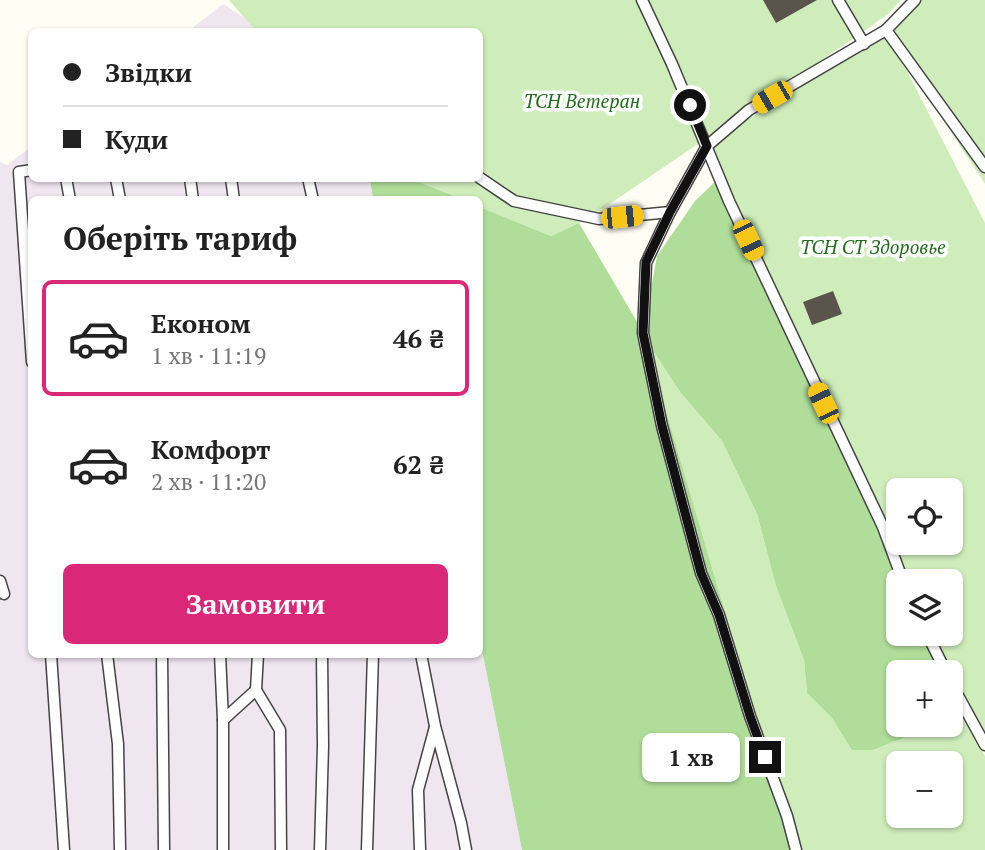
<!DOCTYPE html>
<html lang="uk">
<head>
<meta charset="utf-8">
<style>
	:root { --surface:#fff; --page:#f6f6f6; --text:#222; --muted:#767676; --line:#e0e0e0; --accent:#db2777 }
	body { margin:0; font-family:"PT Serif",serif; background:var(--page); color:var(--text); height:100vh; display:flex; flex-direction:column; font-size:26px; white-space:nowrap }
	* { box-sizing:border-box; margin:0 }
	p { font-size:23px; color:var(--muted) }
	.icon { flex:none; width:38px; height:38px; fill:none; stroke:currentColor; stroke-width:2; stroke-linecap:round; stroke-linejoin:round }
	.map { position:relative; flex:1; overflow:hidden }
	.panel { position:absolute; left:28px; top:196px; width:455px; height:462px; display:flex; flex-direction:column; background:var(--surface); border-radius:10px; box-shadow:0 2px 5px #0004 }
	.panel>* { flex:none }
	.hud { position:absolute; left:28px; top:28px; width:455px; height:154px; border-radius:10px; box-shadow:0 2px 5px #0004; display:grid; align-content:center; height:154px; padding:0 35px; background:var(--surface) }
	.controls { position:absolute; left:886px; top:478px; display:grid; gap:14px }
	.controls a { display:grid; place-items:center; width:77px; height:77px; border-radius:10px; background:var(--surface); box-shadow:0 2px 5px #0004; font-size:35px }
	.end { position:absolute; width:32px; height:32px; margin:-16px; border:9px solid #111; background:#fff; box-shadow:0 0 0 4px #fff }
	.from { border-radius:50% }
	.bubble { position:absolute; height:49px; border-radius:10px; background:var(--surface); box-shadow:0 2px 5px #0004; font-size:23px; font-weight:600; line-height:49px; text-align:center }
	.car { position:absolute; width:21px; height:42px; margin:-21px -10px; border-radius:9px; box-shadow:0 0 5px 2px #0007; background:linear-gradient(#f5c518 24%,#345 0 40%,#f5c518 0 76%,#345 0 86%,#f5c518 0) }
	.hud b { display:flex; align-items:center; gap:24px; height:66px; font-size:26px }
	.hud b+b { border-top:2px solid var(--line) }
	.hud i { width:18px; height:18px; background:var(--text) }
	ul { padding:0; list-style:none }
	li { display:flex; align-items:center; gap:21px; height:116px; margin:0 14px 10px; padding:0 21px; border:4px solid transparent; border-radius:10px }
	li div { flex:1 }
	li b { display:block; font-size:26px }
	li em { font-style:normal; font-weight:600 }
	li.on { border-color:var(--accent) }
	li>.icon { width:63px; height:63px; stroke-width:1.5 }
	h2 { padding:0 35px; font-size:32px; line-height:84px }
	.button { display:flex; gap:14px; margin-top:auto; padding:14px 35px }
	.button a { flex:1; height:80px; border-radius:10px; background:var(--accent); color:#fff; font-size:28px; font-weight:600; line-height:80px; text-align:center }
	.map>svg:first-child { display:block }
</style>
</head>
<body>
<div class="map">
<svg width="985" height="850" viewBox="0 0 985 850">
	<rect width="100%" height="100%" fill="#fffef5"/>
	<g fill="#efe6ef">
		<path d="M223,4L265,31L187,32Z"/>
		<path d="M31,147L32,178L370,179L373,199L32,200V654H480V640L522,850H0V162L7,165Z"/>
	</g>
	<g fill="#cfedbb" fill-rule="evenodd">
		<path d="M229,0H901L889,13L863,32L608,205L579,223L551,236L480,207V200L462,199L411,179L480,178V32L256,31Z"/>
		<path d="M913,0H985V184L891,40L985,223V745L950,681V672L927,634H950V581H903L707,146L886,30ZM898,490H950V542H898Z"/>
		<path d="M643,333L680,392L722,441L757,514L776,586L804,660L807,693L832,718L853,750H873L924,730L931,725L950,724V711L958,705L985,756V850H795ZM898,763H950V816H898Z"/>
	</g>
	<g fill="#b0de9a">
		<path d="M720,177L903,581H898V634H927L946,672H898V724L931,725L924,730L873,750H852L832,718L807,693L804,660L776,586L757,514L722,441L680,392L644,336L795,850H522L480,640V207L551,236L579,223L643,332L657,256L695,201Z"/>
		<path d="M370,179H411L462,199H373Z"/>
	</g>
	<g fill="#5a544c">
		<path d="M763,0H817L776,23Z"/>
		<path d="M833,291L842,314L812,325L803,302Z"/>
	</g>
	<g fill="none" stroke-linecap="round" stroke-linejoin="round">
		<defs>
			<g id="service">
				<path d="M642,0L672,64L729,201L883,527L903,581"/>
				<path d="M838,0L864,44"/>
				<path d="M886,30L985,167"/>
				<path d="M32,170L19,172L32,362"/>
				<path d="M66,178L70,200"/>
				<path d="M116,178L120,200"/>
				<path d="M190,178L193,200"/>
				<path d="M231,178L234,200"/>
				<path d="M308,178L313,200"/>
				<path d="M480,178L514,201L599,219L670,212L707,146L749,110L886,30L915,0"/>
				<path d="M670,212L646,263L643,333L662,426L701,573L719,615L750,716L787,816L796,850"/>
				<path d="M0,581L4,594"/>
				<path d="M927,634L946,672"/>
				<path d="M51,654L64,850"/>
				<path d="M107,654L118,744L120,850"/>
				<path d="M162,654L164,850"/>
				<path d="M220,654L223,720V850"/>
				<path d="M258,654L256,690L280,730L281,850"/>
				<path d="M421,654L435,726L461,823L466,850"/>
				<path d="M950,681L985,745"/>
				<path d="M223,720L256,690"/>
				<path d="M320,850L323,746L322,654"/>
				<path d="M367,850L373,654"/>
				<path d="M420,850L418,790L435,727"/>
			</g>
		</defs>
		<use href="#service" stroke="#444" stroke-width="13"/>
		<use href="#service" stroke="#fff" stroke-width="10"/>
	</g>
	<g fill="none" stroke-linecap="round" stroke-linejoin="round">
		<path stroke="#111" stroke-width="9" d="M690,105L707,146L670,212L646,262L643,333L662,426L701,573L719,615L750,716L765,757"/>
	</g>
	<g text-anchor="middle" stroke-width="7" stroke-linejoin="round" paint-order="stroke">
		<g font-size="19" font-style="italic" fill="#236e1c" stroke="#fff">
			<text x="582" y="108">ТСН Ветеран</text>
			<text x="873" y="254">ТСН СТ Здоровье</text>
		</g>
	</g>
</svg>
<div class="controls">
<a><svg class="icon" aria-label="locate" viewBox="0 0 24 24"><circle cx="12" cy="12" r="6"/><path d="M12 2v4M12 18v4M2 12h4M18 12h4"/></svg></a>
<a><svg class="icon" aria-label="layers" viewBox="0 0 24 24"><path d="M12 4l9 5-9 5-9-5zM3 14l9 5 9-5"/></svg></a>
<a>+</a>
<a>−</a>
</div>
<i class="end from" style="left:690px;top:105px"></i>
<i class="end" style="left:765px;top:757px"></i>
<div class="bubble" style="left:642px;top:733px;width:98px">1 хв</div>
<i class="car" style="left:772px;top:97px;rotate:240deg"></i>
<i class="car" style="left:622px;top:217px;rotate:84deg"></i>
<i class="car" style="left:748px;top:240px;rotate:155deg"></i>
<i class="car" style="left:823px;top:403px;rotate:335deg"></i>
<div class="hud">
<b><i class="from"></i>Звідки</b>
<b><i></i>Куди</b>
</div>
<section class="panel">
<h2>Оберіть тариф</h2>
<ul>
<li class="on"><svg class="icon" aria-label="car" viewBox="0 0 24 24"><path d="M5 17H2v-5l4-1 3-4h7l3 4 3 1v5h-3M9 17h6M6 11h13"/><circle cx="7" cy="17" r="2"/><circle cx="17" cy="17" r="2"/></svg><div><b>Економ</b><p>1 хв · 11:19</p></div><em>46 ₴</em></li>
<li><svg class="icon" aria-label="car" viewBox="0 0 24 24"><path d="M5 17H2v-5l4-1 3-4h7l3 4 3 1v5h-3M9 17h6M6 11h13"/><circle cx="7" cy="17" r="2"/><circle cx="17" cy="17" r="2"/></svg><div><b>Комфорт</b><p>2 хв · 11:20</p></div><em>62 ₴</em></li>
</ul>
<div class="button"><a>Замовити</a></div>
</section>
</div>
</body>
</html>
